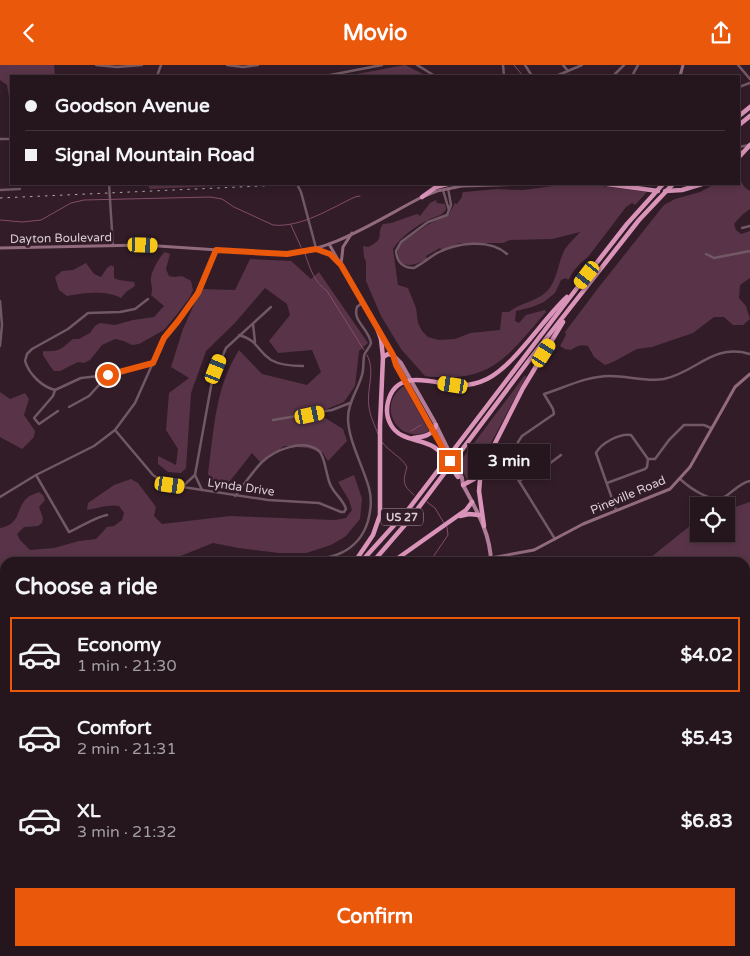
<!DOCTYPE html>
<html lang="en">
<head>
<meta charset="utf-8">
<style>
	:root { --surface:#25151d; --page:#2d1e26; --text:#f1f3f6; --muted:#a39fa4; --line:#42343b; --accent:#ea580c }
	body { margin:0; font-family:"Varela Round",sans-serif; background:var(--page); color:var(--text); height:100vh; display:flex; flex-direction:column; font-size:19px; white-space:nowrap }
	* { box-sizing:border-box; margin:0 }
	p { font-size:16px; color:var(--muted) }
	.icon { flex:none; width:28px; height:28px; fill:none; stroke:currentColor; stroke-width:2; stroke-linecap:round; stroke-linejoin:round }
	.map { position:relative; flex:1; overflow:hidden }
	.side { position:absolute; left:0px; top:492px; width:750px; height:399px; display:flex; flex-direction:column; background:var(--surface); border-radius:15px 15px 0 0; box-shadow:0 2px 8px #0003,0 0 0 1px var(--line) }
	.side>* { flex:none }
	.top-card { position:absolute; left:10px; top:10px; width:730px; height:110px; border-radius:0px; box-shadow:0 2px 8px #0003,0 0 0 1px var(--line); display:grid; align-content:center; height:110px; padding:0 15px; background:var(--surface) }
	.fabs { position:absolute; left:690px; top:432px; display:grid; gap:10px }
	.fabs a { display:grid; place-items:center; width:45px; height:45px; border-radius:0px; background:var(--surface); box-shadow:0 2px 8px #0003,0 0 0 1px var(--line); font-size:25px }
	.end { position:absolute; width:22px; height:22px; margin:-11px; border:6px solid #ea580c; background:#fff; box-shadow:0 0 0 2px #fff }
	.from { border-radius:50% }
	.bubble { position:absolute; height:35px; border-radius:0px; background:var(--surface); box-shadow:0 2px 8px #0003,0 0 0 1px var(--line); font-size:16px; font-weight:800; line-height:35px; text-align:center }
	.car { position:absolute; width:15px; height:30px; margin:-15px -8px; border-radius:6px; box-shadow:0 0 4px 1px #0007; background:linear-gradient(#f5c518 24%,#345 0 40%,#f5c518 0 76%,#345 0 86%,#f5c518 0) }
	.top-card b { display:flex; align-items:center; gap:18px; height:48px; font-size:19px }
	.top-card b+b { border-top:1px solid var(--line) }
	.top-card i { width:12px; height:12px; background:var(--text) }
	ul { padding:0; list-style:none }
	li { display:flex; align-items:center; gap:15px; height:75px; margin:0 10px 8px; padding:0 5px; border:2px solid transparent; border-radius:0px }
	li div { flex:1 }
	li b { display:block; font-size:19px }
	li em { font-style:normal; font-weight:800 }
	li.active { border-color:var(--accent) }
	li>.icon { width:45px; height:45px; stroke-width:1.5 }
	h2 { padding:0 15px; font-size:22px; line-height:60px }
	.cta { display:flex; gap:10px; margin-top:auto; padding:10px 15px }
	.cta a { flex:1; height:58px; border-radius:0px; background:var(--accent); color:#fff; font-size:20px; font-weight:800; line-height:58px; text-align:center }
	header { display:flex; justify-content:space-between; align-items:center; height:65px; padding:0 15px; background:var(--accent); color:#fff; font-size:22px; font-weight:800 }
	.map>svg:first-child { display:block }
</style>
</head>
<body>
<header><svg class="icon" aria-label="back" viewBox="0 0 24 24"><path d="M15 5l-7 7 7 7"/></svg>Movio<svg class="icon" aria-label="share" viewBox="0 0 24 24"><path d="M12 15V3M7 8l5-5 5 5M5 13v7h14v-7"/></svg></header>
<div class="map">
<svg width="750" height="891" viewBox="0 0 750 891">
	<rect width="100%" height="100%" fill="#311c27"/>
	<g fill="#593448">
		<path d="M0,0H54L55,11H11V45L7,20L0,15Z"/>
		<path d="M405,0L427,11H346Z"/>
		<path d="M739,108C740,116 743,122 750,126V144L742,150L734,159L736,165L741,169L750,166V213L740,220L739,233L746,241L750,254L743,260H733L724,252H714L693,268L652,282L637,284L613,297L605,300L594,292L588,281C581,279 577,281 571,285L565,284L560,281L566,270L565,267L599,222L664,140L675,134L700,127L715,119H739Z"/>
		<path d="M147,119H263L150,124Z"/>
		<path d="M567,119L602,121L647,127L635,140L632,138L626,142L588,192C579,199 574,204 569,214L568,215L566,213L561,215L555,228L544,237L532,242L516,246L515,256L519,258L526,250L545,245L546,247C506,293 491,319 425,311L401,284L381,251L366,216V196L364,192L363,181L368,182C387,173 375,170 383,159L391,158L417,149L420,151L430,138L436,135L437,138L445,139C446,143 447,144 444,147C441,151 434,152 430,154C416,161 401,171 393,184L398,220L408,223L416,243L418,258L422,266L428,272L439,275L455,274L470,268L500,265L502,247H509C521,237 538,237 549,224C558,212 558,197 565,184C569,178 576,172 580,167L552,174L510,175L503,178H460L442,185L440,183L426,191L427,194C414,201 397,206 398,184L402,177L429,159L449,149L455,138L457,139L462,132V128L464,127L497,124L523,125Z"/>
		<path d="M165,187L170,189L166,204L169,211L174,212L182,211L191,216L193,225L190,232L178,248L164,265L139,279L132,280L124,276L115,274L102,280L90,295L84,298L78,297L60,306H54L50,301L43,290V286C60,287 61,284 73,274H79L90,268L95,261L100,258L115,260L133,255L154,252L164,241L151,230C154,223 150,219 151,213C151,206 161,190 165,187Z"/>
		<path d="M250,194L291,196L311,214L319,207L368,278L359,286L355,321L344,337L317,348L343,364L347,376L328,396L323,388L308,383L284,381L261,398L252,388L230,416L213,418L208,409C214,365 215,323 239,285L262,309L307,320L321,307L312,285L278,288L269,276L290,250L287,239L265,223L234,259L206,286L191,328L186,403L181,408L168,407L158,399V391L176,400L178,384L166,365L169,328L189,313L171,302L183,264L201,224L235,225Z"/>
		<path d="M86,198L94,209L101,212L107,203L111,200L114,202V213L119,215L134,217L135,221L126,227L121,233C105,225 84,228 67,231L59,225L55,212L62,206L73,205Z"/>
		<path d="M525,310L526,312L473,412L468,417L459,398Z"/>
		<path d="M404,321L429,366C398,381 375,340 404,321Z"/>
		<path d="M0,327L10,334L25,328L29,334L24,350L35,366L34,372L22,384L0,372Z"/>
		<path d="M354,410L362,434L360,454L346,471L331,480L306,488H279L239,483L213,478L178,492L140,497L5,498V509H0V463C22,459 15,443 28,432C31,430 36,428 39,427L43,430L45,435L39,442L43,453L42,458L38,461L24,462L17,469L20,475L30,485L54,483L79,476L96,474L107,462L114,461L122,455L124,448L119,441C108,439 98,443 87,445L88,438L114,420L131,414L138,418L156,442L154,451L162,459L230,451L335,455L346,453L352,445L349,435L338,417Z"/>
		<path d="M750,437V670L745,671V498L645,497L696,456L699,455V469H726V445Z"/>
		<rect x="0" y="558" width="5" height="76"/>
		<path d="M0,668H5V737L0,739Z"/>
		<path d="M745,789L750,790V865L747,856Z"/>
	</g>
	<path fill="#854c6b" d="M621,886H674V888L679,891H619Z"/>
	<g fill="none" stroke-linecap="round" stroke-linejoin="round">
		<g stroke="#854c6b" stroke-width="1">
			<path d="M514,0L523,11"/>
			<path d="M0,155L22,157L41,155L71,138L84,135L210,132L222,134L234,142L273,160C301,163 331,143 355,132L360,131"/>
			<path d="M291,160L301,182"/>
			<path d="M305,189C310,203 314,217 327,226L364,285"/>
			<path d="M367,290C376,307 366,324 369,342C370,351 375,361 378,369"/>
			<path d="M411,366L421,360"/>
			<path d="M382,377C389,387 402,392 407,402C403,416 402,420 414,430"/>
			<path d="M427,437L435,443L444,458"/>
			<path d="M429,498L448,470L447,462"/>
		</g>
		<g stroke="#725865" stroke-width="2.5">
			<path d="M96,0L117,2L142,0"/>
			<path d="M227,0L243,2L258,0"/>
			<path d="M417,0L435,11"/>
			<path d="M503,0L504,11"/>
			<path d="M525,0L532,11"/>
			<path d="M563,0L568,6"/>
			<path d="M738,0L750,14"/>
			<path d="M157,11L161,0"/>
			<path d="M325,11L382,0"/>
			<path d="M556,11L582,0"/>
			<path d="M613,11L624,0"/>
			<path d="M632,11L638,0"/>
			<path d="M739,22L750,18"/>
			<path d="M0,74H11"/>
			<path d="M739,82L749,80"/>
			<path d="M109,119L113,181"/>
			<path d="M297,119L301,127L316,183"/>
			<path d="M448,123L451,140L447,150L428,157L401,177L396,186C397,197 402,203 414,203C422,199 429,193 437,188C456,178 490,173 507,189"/>
			<path d="M0,125L20,124"/>
			<path d="M443,125L449,145"/>
			<path d="M742,163L750,161"/>
			<path d="M706,189L714,193L750,186"/>
			<path d="M148,234L135,244L120,247L88,248L68,264L32,284L27,289L25,296C29,309 42,322 55,325L81,313L108,310L153,298"/>
			<path d="M0,236L2,260L0,281"/>
			<path d="M253,259L255,277"/>
			<path d="M239,270C259,276 256,285 271,295C280,300 293,301 303,301"/>
			<path d="M55,325L53,331L34,353L39,359L58,346"/>
			<path d="M69,342L89,331L108,310"/>
			<path d="M273,355L332,345L350,338"/>
			<path d="M115,365L153,410L159,414L170,420L268,435L319,438L341,447H344L346,444C343,434 334,429 330,419C326,410 325,391 319,386C303,373 275,385 262,397C252,407 244,420 235,431"/>
			<path d="M648,394H655L669,375L684,360H704L711,363"/>
			<path d="M36,410L69,467C81,462 95,452 107,450"/>
			<path d="M195,410L202,425"/>
			<path d="M680,414C690,423 713,440 726,431C734,426 740,418 750,416"/>
			<path d="M519,416L549,399L561,390"/>
			<path d="M607,418L645,404L647,402L648,394L631,370C620,368 601,378 596,388L616,445"/>
			<path d="M182,422L195,410L212,316L226,283L271,242"/>
			<path d="M0,432L36,410L94,381L115,365L135,338L164,273L178,256L198,228L215,185"/>
			<path d="M555,474L519,416L512,404V398L518,377L522,371L554,349L553,344L544,329C566,322 587,311 610,311C628,311 647,317 664,314C697,307 712,278 750,289"/>
			<path d="M217,498C236,491 260,495 280,498"/>
			<path d="M297,498C328,494 358,490 368,456C371,445 372,434 369,423C363,401 348,375 348,353C348,337 358,325 362,310C364,304 363,297 364,291C365,286 370,283 371,278C369,264 352,256 357,242L363,237"/>
			<path d="M0,530H5"/>
			<path d="M745,727L750,734"/>
			<path d="M745,752L750,755"/>
			<path d="M0,836L5,835"/>
		</g>
		<g stroke="#926a7e" stroke-width="3">
			<path d="M680,11L683,0"/>
			<path d="M329,179L376,261"/>
			<path d="M0,183L143,180L278,189C329,189 377,155 422,132L437,126L462,121L528,119"/>
			<path d="M317,184L330,189L338,196"/>
			<path d="M341,200L343,182L352,168"/>
			<path d="M381,268L434,366"/>
			<path d="M491,493L534,485L583,459L670,424L690,402L735,322L750,309"/>
		</g>
		<g stroke="#b17c97" stroke-width="4">
			<path d="M393,290L401,298L434,356L462,413L463,420C476,444 491,469 491,498"/>
			<path d="M434,366L448,394"/>
			<path d="M127,891L148,886"/>
		</g>
		<g stroke="#db94b9" stroke-width="4.5">
			<path d="M739,51L750,42"/>
			<path d="M739,60L750,51"/>
			<path d="M739,92L750,80"/>
			<path d="M607,119L658,126"/>
			<path d="M665,126L682,125L702,119"/>
			<path d="M422,132L436,122L447,119"/>
			<path d="M383,292L388,289L393,290"/>
			<path d="M413,373C422,372 433,371 436,360"/>
			<path d="M458,412C451,402 444,388 434,382C419,373 400,376 391,360C387,353 386,345 388,337C396,304 430,317 453,320C464,321 477,319 487,314C515,300 542,255 567,232"/>
			<path d="M463,420L474,414L481,402"/>
			<path d="M460,451L469,449L479,450"/>
			<path d="M484,461L479,426L480,415L484,400L523,323L563,257"/>
			<path d="M354,498L373,470L380,450V360L383,292L381,274L376,260"/>
			<path d="M360,498L407,446L577,223L627,159L663,119"/>
			<path d="M372,498L410,454L530,294L639,155L673,119"/>
			<path d="M391,498L456,452L466,445L472,437"/>
			<path d="M0,643L5,642"/>
			<path d="M0,657L5,656"/>
		</g>
		<g stroke="#b5a5ad" stroke-width="1" stroke-dasharray="2.5 5" stroke-linecap="butt">
			<path d="M739,86L750,84"/>
			<path d="M0,133L304,119"/>
			<path d="M745,769L750,768"/>
			<path d="M217,891L228,886"/>
		</g>
	</g>
	<g fill="none" stroke-linecap="round" stroke-linejoin="round">
		<path stroke="#ea580c" stroke-width="6" d="M108,310L153,298L164,273L178,256L198,228L216,185L287,189L316,184L330,189L341,200L393,290L396,300L450,396"/>
	</g>
	<g text-anchor="middle" stroke-width="5" stroke-linejoin="round" paint-order="stroke">
		<rect fill="#311c27" stroke="#a999a1" stroke-width="1" x="381" y="443.5" width="42" height="17" rx="4"/>
		<g font-size="11" font-weight="bold" fill="#ddced5">
			<text x="402" y="456">US 27</text>
		</g>
		<g font-size="12" fill="#ddced5" stroke="#311c27">
			<text transform="translate(61 173) rotate(-1)" y="4">Dayton Boulevard</text>
			<text transform="translate(241 422) rotate(8)" y="4">Lynda Drive</text>
			<text transform="translate(628 430) rotate(-23)" y="4">Pineville Road</text>
		</g>
	</g>
</svg>
<div class="fabs">
<a><svg class="icon" aria-label="locate" viewBox="0 0 24 24"><circle cx="12" cy="12" r="6"/><path d="M12 2v4M12 18v4M2 12h4M18 12h4"/></svg></a>
</div>
<i class="end from" style="left:108px;top:310px"></i>
<i class="end" style="left:450px;top:396px"></i>
<div class="bubble" style="left:468px;top:379px;width:82px">3 min</div>
<i class="car" style="left:143px;top:180px;rotate:92deg"></i>
<i class="car" style="left:587px;top:210px;rotate:218deg"></i>
<i class="car" style="left:544px;top:288px;rotate:32deg"></i>
<i class="car" style="left:216px;top:304px;rotate:22deg"></i>
<i class="car" style="left:453px;top:320px;rotate:279deg"></i>
<i class="car" style="left:310px;top:350px;rotate:78deg"></i>
<i class="car" style="left:170px;top:420px;rotate:98deg"></i>
<div class="top-card">
<b><i class="from"></i>Goodson Avenue</b>
<b><i></i>Signal Mountain Road</b>
</div>
<section class="side">
<h2>Choose a ride</h2>
<ul>
<li class="active"><svg class="icon" aria-label="car" viewBox="0 0 24 24"><path d="M5 17H2v-5l4-1 3-4h7l3 4 3 1v5h-3M9 17h6M6 11h13"/><circle cx="7" cy="17" r="2"/><circle cx="17" cy="17" r="2"/></svg><div><b>Economy</b><p>1 min · 21:30</p></div><em>$4.02</em></li>
<li><svg class="icon" aria-label="car" viewBox="0 0 24 24"><path d="M5 17H2v-5l4-1 3-4h7l3 4 3 1v5h-3M9 17h6M6 11h13"/><circle cx="7" cy="17" r="2"/><circle cx="17" cy="17" r="2"/></svg><div><b>Comfort</b><p>2 min · 21:31</p></div><em>$5.43</em></li>
<li><svg class="icon" aria-label="car" viewBox="0 0 24 24"><path d="M5 17H2v-5l4-1 3-4h7l3 4 3 1v5h-3M9 17h6M6 11h13"/><circle cx="7" cy="17" r="2"/><circle cx="17" cy="17" r="2"/></svg><div><b>XL</b><p>3 min · 21:32</p></div><em>$6.83</em></li>
</ul>
<div class="cta"><a>Confirm</a></div>
</section>
</div>
</body>
</html>
